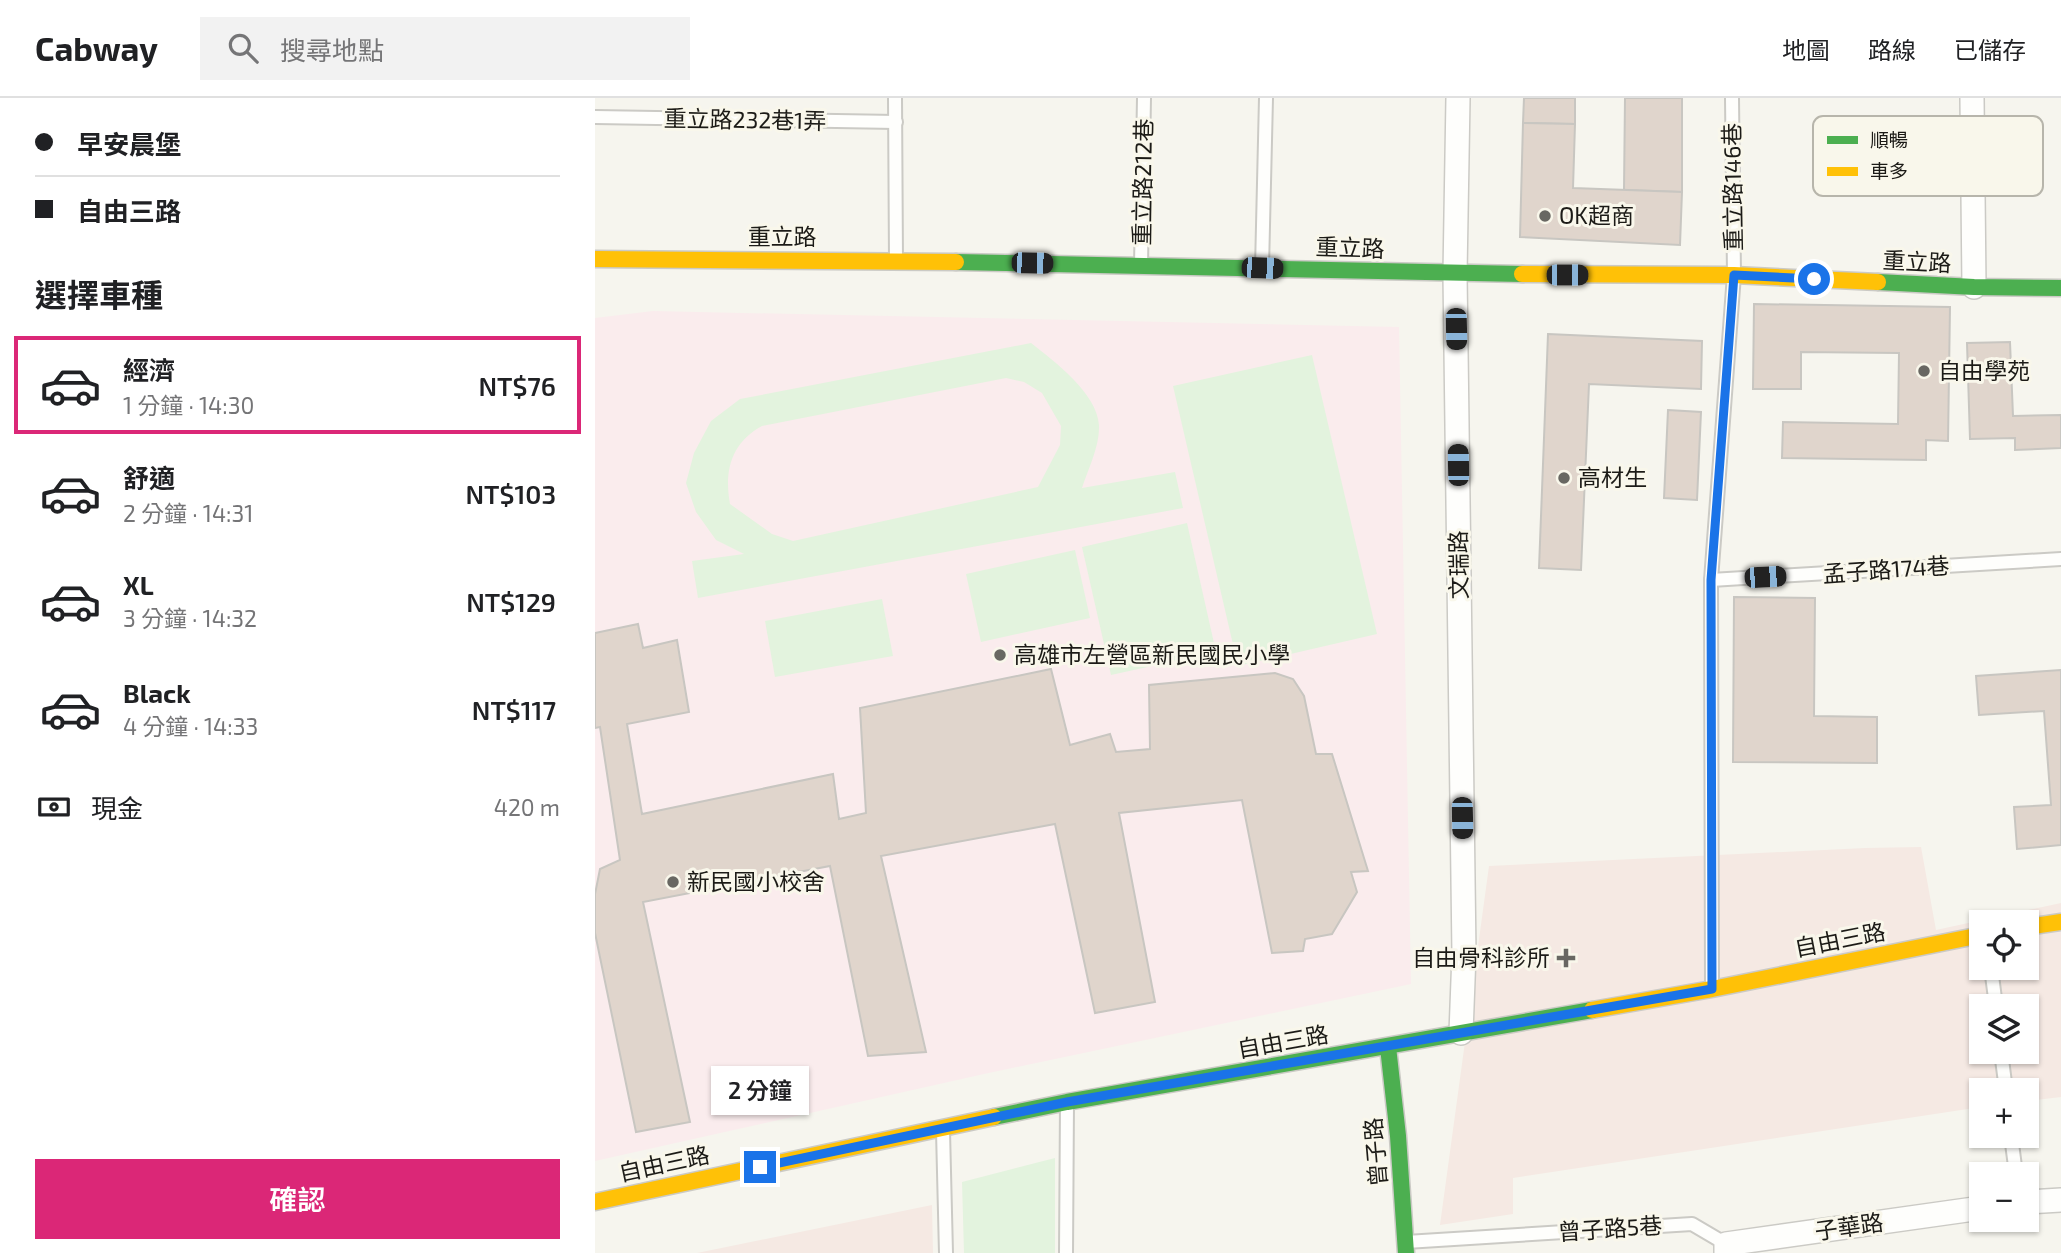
<!DOCTYPE html>
<html lang="zh-TW">
<head>
<meta charset="utf-8">
<style>
	:root { --surface:#fff; --page:#f2f2f2; --text:#202124; --muted:#757577; --line:#e0e0e0; --accent:#db2777 }
	body { margin:0; font-family:"Exo 2","Noto Sans TC",sans-serif; background:var(--page); color:var(--text); height:100vh; display:flex; flex-direction:column; font-size:26px; white-space:nowrap }
	* { box-sizing:border-box; margin:0 }
	p { font-size:23px; color:var(--muted) }
	.icon { flex:none; width:38px; height:38px; fill:none; stroke:currentColor; stroke-width:2; stroke-linecap:round; stroke-linejoin:round }
	.map { position:relative; flex:1; overflow:hidden }
	.side { display:flex; flex-direction:column; background:var(--surface); width:595px }
	.side>* { flex:none }
	.hud { display:grid; align-content:center; height:154px; padding:0 35px; background:var(--surface) }
	.tools { position:absolute; left:1374px; top:812px; display:grid; gap:14px }
	.tools a { display:grid; place-items:center; width:70px; height:70px; border-radius:0px; background:var(--surface); box-shadow:0 2px 5px #0004; font-size:35px }
	.end { position:absolute; width:32px; height:32px; margin:-16px; border:9px solid #1a73e8; background:#fff; box-shadow:0 0 0 4px #fff }
	.from { border-radius:50% }
	.bubble { position:absolute; height:49px; border-radius:0px; background:var(--surface); box-shadow:0 2px 5px #0004; font-size:23px; font-weight:600; line-height:49px; text-align:center }
	.car { position:absolute; width:21px; height:42px; margin:-21px -10px; border-radius:9px; box-shadow:0 0 5px 2px #0007; background:linear-gradient(#222 24%,#8ab4d8 0 40%,#222 0 76%,#8ab4d8 0 86%,#222 0) }
	.hud b { display:flex; align-items:center; gap:24px; height:66px; font-size:26px }
	.hud b+b { border-top:2px solid var(--line) }
	.hud i { width:18px; height:18px; background:var(--text) }
	ul { padding:0; list-style:none }
	li { display:flex; align-items:center; gap:21px; height:98px; margin:0 14px 10px; padding:0 21px; border:4px solid transparent; border-radius:0px }
	li div { flex:1 }
	li b { display:block; font-size:26px }
	li em { font-style:normal; font-weight:600 }
	li.active { border-color:var(--accent) }
	li>.icon { width:63px; height:63px; stroke-width:1.5 }
	h2 { padding:0 35px; font-size:32px; line-height:84px }
	.pay { display:flex; align-items:center; gap:18px; height:77px; padding:0 35px; font-size:26px }
	.pay p { margin-inline-start:auto }
	.button { display:flex; gap:14px; margin-top:auto; padding:14px 35px }
	.button a { flex:1; height:80px; border-radius:0px; background:var(--accent); color:#fff; font-size:28px; font-weight:600; line-height:80px; text-align:center }
	header { display:flex; align-items:center; gap:42px; box-sizing:border-box; height:98px; padding:0 35px; background:var(--surface); border-bottom:2px solid var(--line) }
	header strong { font-size:33px }
	nav { display:flex; gap:38px; margin-inline-start:auto; font-size:24px }
	.search { width:490px; height:63px; background:var(--page); display:flex; align-items:center; gap:18px; box-sizing:border-box; padding:0 24px; border-radius:0px; color:var(--muted); font-size:26px }
	main { display:flex; flex:1; min-height:0 }
	.map>svg:first-child { display:block }
</style>
</head>
<body>
<header>
<strong>Cabway</strong>
<div class="search"><svg class="icon" aria-label="search" viewBox="0 0 24 24"><circle cx="10" cy="10" r="6"/><path d="M15 15l6 6"/></svg>搜尋地點</div>
<nav><a>地圖</a><a>路線</a><a>已儲存</a></nav>
</header>
<main>
<section class="side">
<div class="hud">
<b><i class="from"></i>早安晨堡</b>
<b><i></i>自由三路</b>
</div>
<h2>選擇車種</h2>
<ul>
<li class="active"><svg class="icon" aria-label="car" viewBox="0 0 24 24"><path d="M5 17H2v-5l4-1 3-4h7l3 4 3 1v5h-3M9 17h6M6 11h13"/><circle cx="7" cy="17" r="2"/><circle cx="17" cy="17" r="2"/></svg><div><b>經濟</b><p>1 分鐘 · 14:30</p></div><em>NT$76</em></li>
<li><svg class="icon" aria-label="car" viewBox="0 0 24 24"><path d="M5 17H2v-5l4-1 3-4h7l3 4 3 1v5h-3M9 17h6M6 11h13"/><circle cx="7" cy="17" r="2"/><circle cx="17" cy="17" r="2"/></svg><div><b>舒適</b><p>2 分鐘 · 14:31</p></div><em>NT$103</em></li>
<li><svg class="icon" aria-label="car" viewBox="0 0 24 24"><path d="M5 17H2v-5l4-1 3-4h7l3 4 3 1v5h-3M9 17h6M6 11h13"/><circle cx="7" cy="17" r="2"/><circle cx="17" cy="17" r="2"/></svg><div><b>XL</b><p>3 分鐘 · 14:32</p></div><em>NT$129</em></li>
<li><svg class="icon" aria-label="car" viewBox="0 0 24 24"><path d="M5 17H2v-5l4-1 3-4h7l3 4 3 1v5h-3M9 17h6M6 11h13"/><circle cx="7" cy="17" r="2"/><circle cx="17" cy="17" r="2"/></svg><div><b>Black</b><p>4 分鐘 · 14:33</p></div><em>NT$117</em></li>
</ul>
<div class="pay"><svg class="icon" aria-label="cash" viewBox="0 0 24 24"><path d="M3 7h18v10H3z"/><circle cx="12" cy="12" r="2"/></svg>現金<p>420 m</p></div>
<div class="button"><a>確認</a></div>
</section>
<div class="map">
<svg width="1466" height="1155" viewBox="0 0 1466 1155">
	<rect width="100%" height="100%" fill="#f6f5ee"/>
	<g fill="#f5e9e3" fill-rule="evenodd">
		<path d="M1326,749L1341,832L1466,805V999L1432,1003V992H1386V1009L918,1080V1116L845,1127L894,768L1270,750ZM1386,824H1432V870H1386ZM1386,908H1432V954H1386Z"/>
		<path d="M337,1107L338,1155H102Z"/>
	</g>
	<path fill="#faeced" d="M58,213L804,229L816,886L389,976L0,1063V220Z"/>
	<g fill="#e3f3de" fill-rule="evenodd">
		<path d="M436,245C459,263 502,295 504,327C505,348 493,371 487,390L580,374L588,410L103,500L97,463L149,456L121,442L101,414L91,385L99,355L116,323L145,301ZM411,280L429,284L447,295L466,328L465,347L443,389L198,443L177,436L135,406C129,373 136,345 167,328Z"/>
		<path d="M717,257L782,536L643,568L578,288Z"/>
		<path d="M592,425L621,554L516,577L487,449Z"/>
		<path d="M480,452L495,520L386,544L371,476Z"/>
		<path d="M287,501L298,558L180,579L170,523Z"/>
		<path d="M460,1060V1155H369L367,1084Z"/>
	</g>
	<g fill="#e0d5cc" stroke="#c8c6c1" stroke-width="2">
		<path d="M929,0H980V26L928,25Z"/>
		<path d="M1030,0H1087V94L1029,92Z"/>
		<path d="M928,25L980,26L978,90L1087,94L1085,147L925,139Z"/>
		<path d="M1159,206L1355,209L1353,343L1331,342V362L1187,360L1188,324L1303,326L1304,255L1206,254V291H1158Z"/>
		<path d="M953,236L1107,243L1106,291L994,286L986,472L944,470Z"/>
		<path d="M1415,244L1418,318L1466,317V350L1420,352V340L1375,341L1372,245Z"/>
		<path d="M1073,312L1106,314L1102,402L1069,400Z"/>
		<path d="M1139,499L1220,500L1219,618L1282,619V665L1138,664Z"/>
		<path d="M43,526L48,550L82,542L94,614L32,626L47,716L238,676L244,721L271,715L265,610L456,571L475,647L515,636L521,654L555,651L554,587L680,575L698,581L709,598L721,656H737L773,773L756,774L762,794L737,836L710,841L708,853L677,855L647,702L524,715L560,904L500,915L460,726L286,758L331,954L273,958L235,768L48,804L95,1024L41,1034L0,835V796L5,771L25,762L5,629L0,630V535Z"/>
		<path d="M1466,572V747L1422,751L1419,709L1456,707L1449,613L1384,617L1381,578Z"/>
	</g>
	<g fill="none" stroke-linecap="round" stroke-linejoin="round">
		<defs>
			<g id="lane">
				<path d="M300,0L301,161"/>
				<path d="M0,19L301,24"/>
				<path d="M546,167L549,0"/>
				<path d="M667,170L671,0"/>
				<path d="M1116,482L1466,461"/>
				<path d="M1396,870L1401,908"/>
				<path d="M1117,890L1116,482L1139,177L1137,0"/>
				<path d="M1406,954L1411,992"/>
				<path d="M348,1033L351,1155"/>
				<path d="M1416,1038L1421,1076"/>
				<path d="M811,1144L1097,1126L1131,1146"/>
				<path d="M471,1155L472,1005"/>
			</g>
			<g id="street">
				<path d="M863,0L860,176L869,856L866,935"/>
				<path d="M1377,0L1379,189"/>
				<path d="M1432,1104L1466,1102"/>
				<path d="M1131,1155V1146L1386,1110"/>
			</g>
			<g id="fast">
				<path d="M361,164L927,176"/>
				<path d="M1283,184L1379,189L1466,190"/>
				<path d="M793,949L803,1038L811,1155"/>
				<path d="M399,1019L472,1004L997,912"/>
			</g>
			<g id="slow">
				<path d="M0,161L361,164"/>
				<path d="M927,176L1139,177L1283,184"/>
				<path d="M1432,829L1466,824"/>
				<path d="M997,912L1117,891L1386,837"/>
				<path d="M0,1104L399,1019"/>
			</g>
		</defs>
		<use href="#lane" stroke="#cbcac5" stroke-width="16"/>
		<use href="#street" stroke="#cbcac5" stroke-width="26"/>
		<use href="#fast" stroke="#cbcac5" stroke-width="19"/>
		<use href="#slow" stroke="#cbcac5" stroke-width="19"/>
		<use href="#lane" stroke="#fefefc" stroke-width="12"/>
		<use href="#street" stroke="#fefefc" stroke-width="23"/>
		<use href="#fast" stroke="#4caf50" stroke-width="16"/>
		<use href="#slow" stroke="#ffc107" stroke-width="16"/>
	</g>
	<g fill="none" stroke-linecap="round" stroke-linejoin="round">
		<path stroke="#1a73e8" stroke-width="9" d="M165,1069L472,1004L1117,891L1116,482L1139,177L1219,181"/>
	</g>
	<g fill="#686762" stroke="#f9f7eb" stroke-width="2.5">
		<circle cx="950" cy="118" r="7"/>
		<circle cx="1329" cy="273" r="7"/>
		<circle cx="969" cy="380" r="7"/>
		<circle cx="405" cy="557" r="7"/>
		<circle cx="78" cy="784" r="7"/>
		<path d="M967.5 849.5h7v7h7v7h-7v7h-7v-7h-7v-7h7z"/>
	</g>
	<g text-anchor="middle" stroke-width="6" stroke-linejoin="round" paint-order="stroke">
		<g font-size="23" fill="#1c1b17" stroke="#f9f7eb">
			<text transform="translate(150 22) rotate(1)" y="8">重立路232巷1弄</text>
			<text transform="translate(548 84) rotate(-89)" y="8">重立路212巷</text>
			<text transform="translate(1138 89) rotate(-91)" y="8">重立路146巷</text>
			<text x="187" y="147">重立路</text>
			<text transform="translate(755 150) rotate(2)" y="8">重立路</text>
			<text transform="translate(1322 164) rotate(3)" y="8">重立路</text>
			<text transform="translate(864 467) rotate(-91)" y="8">文瑞路</text>
			<text transform="translate(1291 472) rotate(-4)" y="8">孟子路174巷</text>
			<text transform="translate(1245 842) rotate(-11)" y="8">自由三路</text>
			<text transform="translate(688 944) rotate(-10)" y="8">自由三路</text>
			<text transform="translate(781 1054) rotate(-95)" y="8">曾子路</text>
			<text transform="translate(69 1066) rotate(-12)" y="8">自由三路</text>
			<text transform="translate(1254 1129) rotate(-8)" y="8">子華路</text>
			<text transform="translate(1015 1131) rotate(-4)" y="8">曾子路5巷</text>
		</g>
		<g font-size="23" fill="#1c1b17" stroke="#f9f7eb" text-anchor="start">
			<text x="964" y="126">OK超商</text>
			<text x="1343" y="281">自由學苑</text>
			<text x="983" y="388">高材生</text>
			<text x="419" y="565">高雄市左營區新民國民小學</text>
			<text x="92" y="792">新民國小校舍</text>
			<text x="955" y="868" text-anchor="end">自由骨科診所</text>
		</g>
	</g>
	<rect x="1218" y="18" width="230" height="80" rx="10" fill="#f9f7eb" stroke="#b7b5ab" stroke-width="2"/>
	<rect x="1232" y="38" width="31" height="8" fill="#4caf50"/>
	<rect x="1232" y="69" width="31" height="9" fill="#ffc107"/>
	<g font-size="19" fill="#1c1b17">
		<text x="1275" y="49">順暢</text>
		<text x="1275" y="80">車多</text>
	</g>
</svg>
<div class="tools">
<a><svg class="icon" aria-label="locate" viewBox="0 0 24 24"><circle cx="12" cy="12" r="6"/><path d="M12 2v4M12 18v4M2 12h4M18 12h4"/></svg></a>
<a><svg class="icon" aria-label="layers" viewBox="0 0 24 24"><path d="M12 4l9 5-9 5-9-5zM3 14l9 5 9-5"/></svg></a>
<a>+</a>
<a>−</a>
</div>
<i class="end from" style="left:1219px;top:181px"></i>
<i class="end" style="left:165px;top:1069px"></i>
<div class="bubble" style="left:116px;top:968px;width:98px">2 分鐘</div>
<i class="car" style="left:437px;top:165px;rotate:91deg"></i>
<i class="car" style="left:667px;top:170px;rotate:92deg"></i>
<i class="car" style="left:972px;top:177px;rotate:90deg"></i>
<i class="car" style="left:861px;top:231px;rotate:179deg"></i>
<i class="car" style="left:863px;top:367px;rotate:359deg"></i>
<i class="car" style="left:1170px;top:479px;rotate:87deg"></i>
<i class="car" style="left:867px;top:720px;rotate:179deg"></i>
</div>
</main>
</body>
</html>
